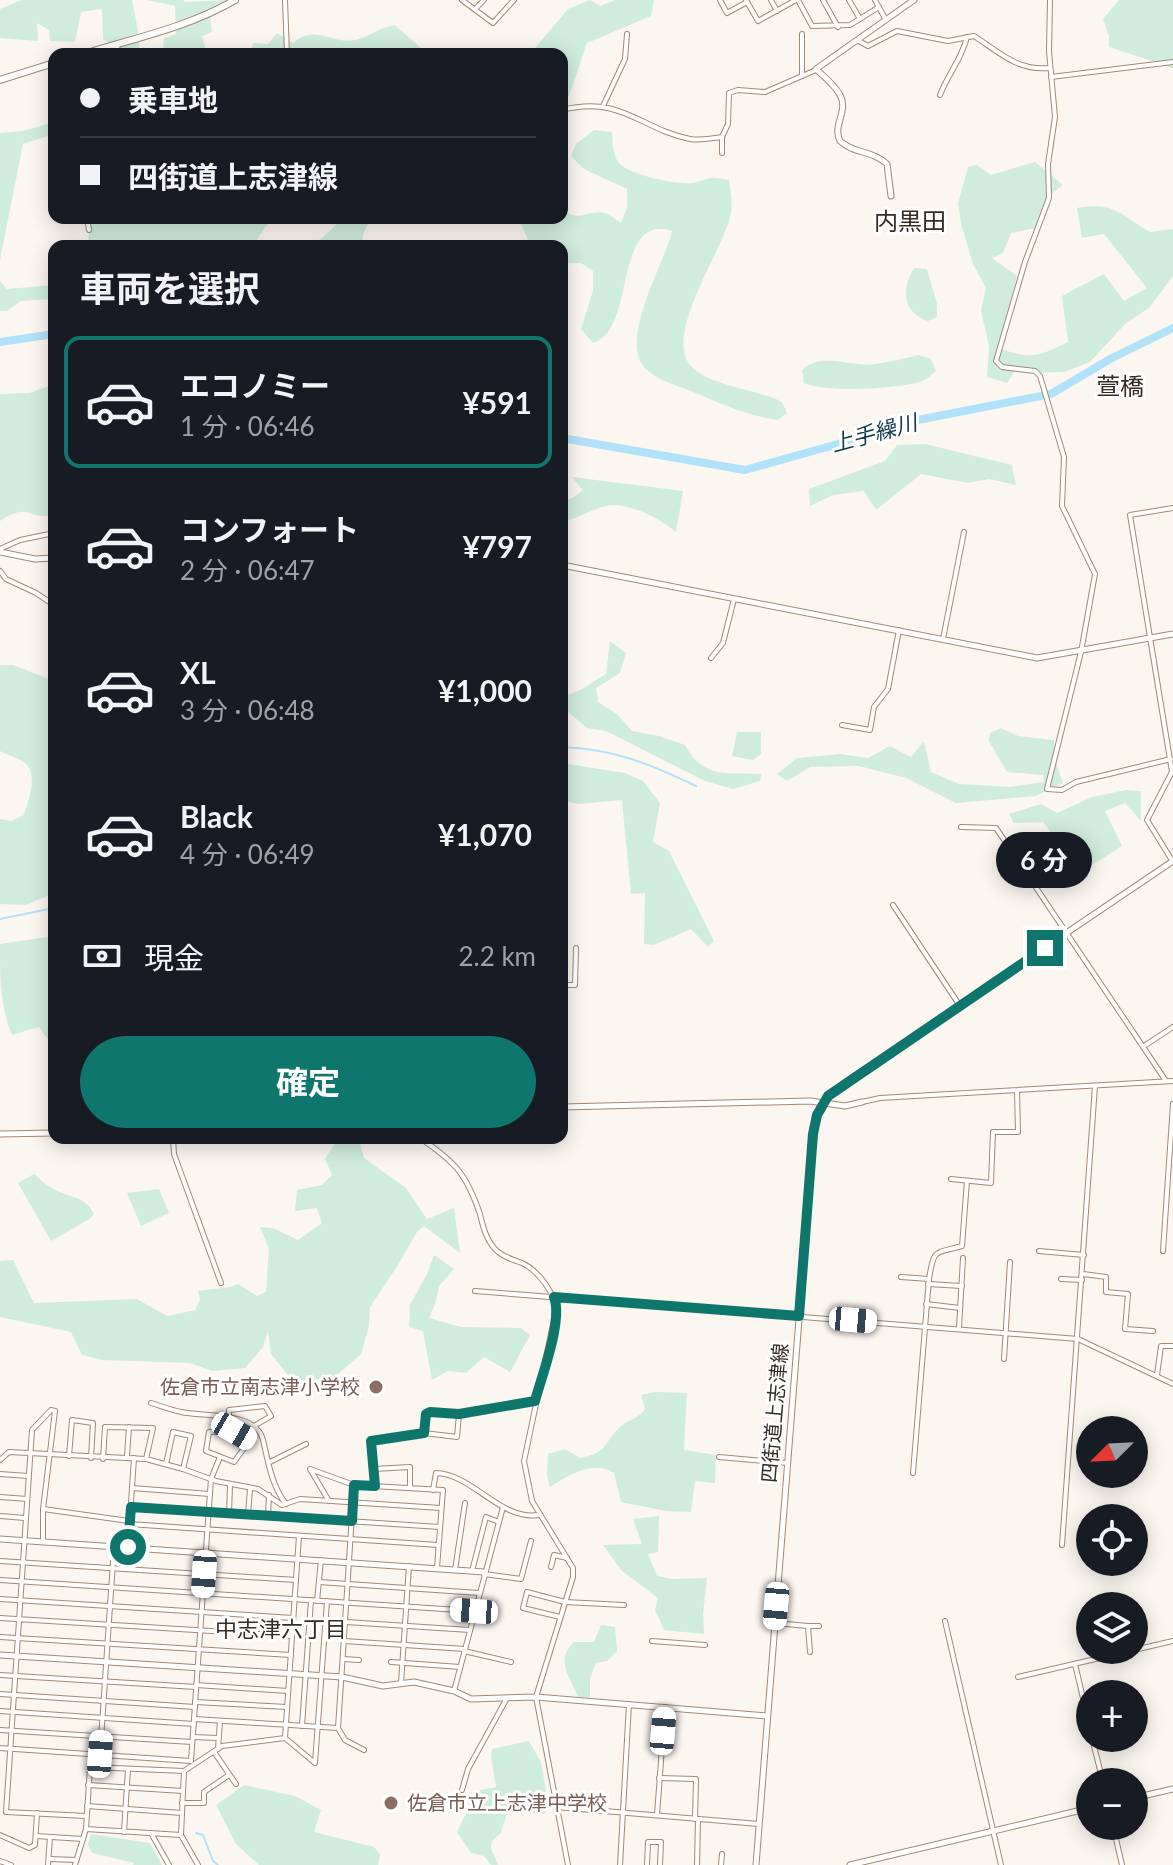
<!DOCTYPE html>
<html lang="ja">
<head>
<meta charset="utf-8">
<style>
	:root { --surface:#171b24; --page:#20242c; --text:#f1f3f6; --muted:#9ea1a6; --line:#363941; --accent:#0f766e }
	body { margin:0; font-family:Lato,"Noto Sans JP",sans-serif; background:var(--page); color:var(--text); height:100vh; display:flex; flex-direction:column; font-size:30px; white-space:nowrap }
	* { box-sizing:border-box; margin:0 }
	p { font-size:26px; color:var(--muted) }
	.icon { flex:none; width:44px; height:44px; fill:none; stroke:currentColor; stroke-width:2; stroke-linecap:round; stroke-linejoin:round }
	.map { position:relative; flex:1; overflow:hidden }
	.drawer { position:absolute; left:48px; top:240px; width:520px; height:904px; display:flex; flex-direction:column; background:var(--surface); border-radius:16px; box-shadow:0 4px 20px #0003 }
	.drawer>* { flex:none }
	.guide { position:absolute; left:48px; top:48px; width:520px; height:176px; border-radius:16px; box-shadow:0 4px 20px #0003; display:grid; align-content:center; height:176px; padding:0 32px; background:var(--surface) }
	.needle { width:52px; rotate:246deg }
	.buttons { position:absolute; left:1076px; top:1416px; display:grid; gap:16px }
	.buttons a { display:grid; place-items:center; width:72px; height:72px; border-radius:50%; background:var(--surface); box-shadow:0 4px 20px #0003; font-size:40px }
	.end { position:absolute; width:36px; height:36px; margin:-18px; border:10px solid #0f766e; background:#fff; box-shadow:0 0 0 4px #fff }
	.from { border-radius:50% }
	.bubble { position:absolute; height:56px; border-radius:28px; background:var(--surface); box-shadow:0 4px 20px #0003; font-size:26px; font-weight:700; line-height:56px; text-align:center }
	.car { position:absolute; width:24px; height:48px; margin:-24px -12px; border-radius:10px; box-shadow:0 0 6px 2px #0007; background:linear-gradient(#fff 24%,#345 0 40%,#fff 0 76%,#345 0 86%,#fff 0) }
	.guide b { display:flex; align-items:center; gap:28px; height:76px; font-size:30px }
	.guide b+b { border-top:2px solid var(--line) }
	.guide i { width:20px; height:20px; background:var(--text) }
	ul { padding:0; list-style:none }
	li { display:flex; align-items:center; gap:24px; height:132px; margin:0 16px 12px; padding:0 16px; border:4px solid transparent; border-radius:16px }
	li div { flex:1 }
	li b { display:block; font-size:30px }
	li em { font-style:normal; font-weight:700 }
	li.current { border-color:var(--accent) }
	li>.icon { width:72px; height:72px; stroke-width:1.5 }
	h2 { padding:0 32px; font-size:36px; line-height:96px }
	.pay { display:flex; align-items:center; gap:20px; height:88px; padding:0 32px; font-size:30px }
	.pay p { margin-inline-start:auto }
	.cta { display:flex; gap:16px; margin-top:auto; padding:16px 32px }
	.cta a { flex:1; height:92px; border-radius:48px; background:var(--accent); color:#fff; font-size:32px; font-weight:700; line-height:92px; text-align:center }
	.map>svg:first-child { display:block }
</style>
</head>
<body>
<div class="map">
<svg width="1173" height="1865" viewBox="0 0 1173 1865">
	<rect width="100%" height="100%" fill="#fcf6f1"/>
	<g fill="#cfecdc">
		<path d="M22,0H132C135,16 141,39 139,54H107L108,42L103,39L102,9L81,12L75,42L50,41L49,30L37,23L38,41L0,38V9Z"/>
		<path d="M147,0H183L185,2L228,0L209,10L212,32L202,36L207,54H163L164,38L176,34L175,6Z"/>
		<path d="M590,0L600,6L615,0H654L651,16L587,43L569,96L562,100V54H530L568,9Z"/>
		<path d="M1119,0H1173V68L1109,47V36L1103,19Z"/>
		<path d="M395,25L423,50L432,54H249L254,43L268,44L277,33L293,43C317,22 333,47 359,39C372,35 381,27 395,25Z"/>
		<path d="M54,122V134L23,144L0,260V133L23,131Z"/>
		<path d="M594,130L612,132C613,143 612,154 619,163C629,175 678,185 692,183C712,179 706,175 729,180C731,192 733,205 730,217C722,252 663,335 691,366C709,386 757,389 782,402L787,413L778,420C747,416 720,403 691,391C676,385 659,381 647,370C616,343 665,263 672,231C612,213 637,330 593,343L581,329L593,291V271L581,263H562V246H531L518,218H562V207C576,225 588,209 604,213C610,214 616,220 621,223L627,208V189L584,169L571,156L576,144Z"/>
		<path d="M1035,162L1063,185L1047,197L1035,228L1011,233L1003,253L992,258L1017,276L1001,349C1033,360 1039,356 1068,342L1062,296L1104,274L1124,301L1147,288L1104,234L1082,238L1077,208C1114,201 1121,215 1150,232L1173,229V276L1149,308L1126,323L1090,362L1064,372L1031,373L1017,368L1007,383L987,377L989,347L981,310L986,288L973,264L962,227L958,204L968,167L977,165L991,175Z"/>
		<path d="M90,218H272L252,246H88Z"/>
		<path d="M339,218H371L363,234L362,246H313L335,226Z"/>
		<path d="M914,268L927,269L937,304V317L928,321C902,312 901,289 914,268Z"/>
		<path d="M0,281L7,289L54,285V299L21,301L7,311H0Z"/>
		<path d="M919,355L931,359L936,371C931,375 926,380 920,382C893,389 829,393 804,383L802,370C821,351 852,368 875,364C890,362 905,358 919,355Z"/>
		<path d="M54,384V515C28,521 30,501 0,521V394L30,393Z"/>
		<path d="M925,444L1012,465L1016,485L989,479L968,483L921,474L876,510L864,491L833,495L810,506L809,489L885,461L897,445Z"/>
		<path d="M572,477L683,491L676,532C659,518 634,505 611,505C598,506 577,519 562,522V502L574,497L583,490Z"/>
		<path d="M610,641L626,653L620,673L596,688L598,702L617,714L632,731L659,736L685,745C704,780 727,772 761,774L760,781L733,789L705,781L606,731L587,728L566,710L562,718V696C581,693 590,683 606,674Z"/>
		<path d="M13,665L54,681V733L50,735L54,738V893L26,905L0,904V819L11,821L24,815C28,801 39,775 25,763C19,758 7,755 0,751V665Z"/>
		<path d="M1001,728L1018,736L1054,740L1057,766L1063,783L1036,796L956,803L906,778L859,766L810,767L787,781L777,774L797,758L840,754L868,758L890,746L911,757L924,741L931,772L959,784L1010,787L1044,782L1043,775L1007,772L989,741L990,733Z"/>
		<path d="M737,732H761V754L753,760L732,756Z"/>
		<path d="M568,764L625,773L643,781L660,803L653,842L669,851L714,941L708,947L691,929L654,945L644,944L645,893L631,894L622,800L578,804L562,800V765Z"/>
		<path d="M1126,790L1141,791V821L1125,803L1105,811L1122,846L1081,872L1043,822L1014,823L1009,814L1041,804L1057,813L1092,797Z"/>
		<path d="M54,936V1048L39,1027L12,1035C0,1006 0,976 0,944Z"/>
		<path d="M338,1138H359L364,1158L406,1188L427,1219L454,1208L460,1253L424,1226L417,1232L398,1265L370,1307L369,1326L361,1354L308,1400L271,1354L268,1331L263,1347L245,1368L212,1371L190,1363L103,1360L82,1355L71,1332L0,1317V1261L13,1260L34,1303L137,1299L167,1316L195,1310L200,1300L198,1291L230,1287L238,1284L257,1296L266,1292L269,1249L260,1227L273,1228L298,1240L322,1223L317,1208L295,1211L297,1190L322,1185L332,1175L325,1159Z"/>
		<path d="M34,1174C39,1178 44,1184 50,1187C64,1197 86,1195 94,1214L91,1218L51,1241L18,1183Z"/>
		<path d="M159,1189L169,1213L141,1226L127,1193Z"/>
		<path d="M434,1255L454,1269L439,1286L435,1304L429,1318L461,1327L521,1328L530,1335L510,1372L484,1357L466,1373L448,1371L432,1380L423,1331L409,1327L410,1305L428,1272Z"/>
		<path d="M656,1392L687,1393L684,1450L716,1455L715,1483L695,1481L691,1512L666,1511L621,1502L614,1473C593,1460 571,1474 550,1487L547,1475L548,1454L565,1449L580,1458C609,1452 602,1445 619,1428C627,1420 639,1419 645,1409L641,1395Z"/>
		<path d="M659,1516L658,1552L648,1554L657,1576L673,1579L707,1578L703,1614L704,1634L664,1630L655,1610L658,1598L622,1571L603,1545L642,1544L633,1519Z"/>
		<path d="M601,1625L615,1627L617,1651L607,1661L596,1663L590,1678V1697H578C571,1677 554,1661 574,1642H594Z"/>
		<path d="M529,1741L541,1762L549,1809L544,1814L508,1810L501,1833L492,1841L491,1848L498,1865H491L484,1856L471,1853L457,1832L469,1807V1796L480,1790L496,1787L491,1756L492,1749Z"/>
		<path d="M244,1785L295,1796L321,1810L314,1832L374,1847L380,1854L378,1865H259L236,1844L216,1805Z"/>
		<path d="M91,1834L150,1843L162,1865H133L134,1863L92,1853L88,1845Z"/>
	</g>
	<g fill="none" stroke-linecap="round" stroke-linejoin="round">
		<g stroke="#b2e2f9" stroke-width="2">
			<path d="M562,747C614,749 650,764 696,786"/>
			<path d="M0,919L54,908"/>
			<path d="M196,1833L203,1835L213,1861L218,1865"/>
		</g>
		<g stroke="#b2e2f9" stroke-width="8">
			<path d="M0,342L54,334"/>
			<path d="M562,438L745,470L838,444L887,426L1051,394L1112,358L1173,328"/>
		</g>
		<defs>
			<g id="minor">
				<path d="M285,0L287,54"/>
				<path d="M462,0L493,23L514,0"/>
				<path d="M720,0L727,13L747,2"/>
				<path d="M746,0L758,21L796,0"/>
				<path d="M771,0L777,11"/>
				<path d="M798,0L812,26L850,25L879,7"/>
				<path d="M823,0L838,27"/>
				<path d="M849,0L860,19"/>
				<path d="M875,0L886,20"/>
				<path d="M1050,0L1049,51L1055,117L1048,164L1049,198L1025,262L996,361L1002,367L1035,371L1040,376L1064,457L1062,506L1095,574L1081,652L1047,789L1062,790L1076,782L1171,759"/>
				<path d="M475,9L484,0"/>
				<path d="M857,40L868,46L897,31L948,41L974,36C999,52 1017,71 1049,68"/>
				<path d="M114,45L123,54"/>
				<path d="M802,76V34"/>
				<path d="M1051,77L1173,62"/>
				<path d="M940,95C949,72 961,61 967,37"/>
				<path d="M603,106L625,59L627,34"/>
				<path d="M562,110C622,95 640,129 690,139C701,141 712,138 722,137"/>
				<path d="M722,153V137L728,124L729,93L738,90L765,92L816,70"/>
				<path d="M87,218L89,230"/>
				<path d="M1173,508L1130,515L1172,772L1147,820L1173,862"/>
				<path d="M0,549L20,540L54,533"/>
				<path d="M0,571L6,579L36,593L54,605"/>
				<path d="M943,639L964,532"/>
				<path d="M711,658L723,643L734,599"/>
				<path d="M842,725L870,730L874,707L888,689L899,630"/>
				<path d="M961,827L996,828L1166,1081"/>
				<path d="M893,905L960,1006"/>
				<path d="M562,985H575L576,948"/>
				<path d="M1144,1046L1173,1027"/>
				<path d="M862,1102L880,1098L1173,1081"/>
				<path d="M173,1138L174,1154L221,1283"/>
				<path d="M420,1138C455,1162 466,1173 480,1214C483,1227 486,1239 495,1249C502,1257 512,1259 522,1263C539,1271 550,1289 557,1305L524,1461L532,1501L573,1568V1577L536,1697L568,1865"/>
				<path d="M951,1179L991,1183L993,1132H1018L1017,1091"/>
				<path d="M1039,1251L1084,1255"/>
				<path d="M1163,1251L1173,1104"/>
				<path d="M1083,1274L1106,1277V1292L1128,1294L1125,1329L1153,1331"/>
				<path d="M901,1277L929,1279L913,1473"/>
				<path d="M929,1279C934,1247 935,1254 962,1246L967,1181"/>
				<path d="M1061,1279L1082,1280"/>
				<path d="M928,1284L962,1286"/>
				<path d="M475,1291L1078,1339L1173,1384"/>
				<path d="M926,1304L960,1308"/>
				<path d="M959,1328L963,1258"/>
				<path d="M1004,1359L1010,1262"/>
				<path d="M1157,1375L1161,1346H1173"/>
				<path d="M151,1403C161,1406 171,1410 181,1412C204,1417 256,1411 263,1440C268,1461 272,1487 286,1504"/>
				<path d="M55,1411L51,1410L32,1430L6,1812L86,1816"/>
				<path d="M229,1418V1410L265,1406L271,1416L254,1426"/>
				<path d="M234,1431L250,1440L234,1462L206,1451L209,1432Z"/>
				<path d="M424,1433L428,1412L459,1414L534,1401"/>
				<path d="M69,1456L72,1420L93,1423L91,1458"/>
				<path d="M127,1456L129,1427"/>
				<path d="M719,1457L787,1463"/>
				<path d="M103,1459L105,1427L153,1428L146,1459"/>
				<path d="M0,1460L9,1452L146,1459L183,1469L216,1481L258,1489L282,1505L300,1499L441,1508"/>
				<path d="M270,1462L306,1444"/>
				<path d="M166,1464L173,1432L191,1436L183,1469"/>
				<path d="M374,1469L410,1467V1488"/>
				<path d="M0,1474L28,1476"/>
				<path d="M354,1485L338,1728L345,1740L364,1750"/>
				<path d="M375,1486L371,1441L424,1433L457,1437L459,1414"/>
				<path d="M132,1488L210,1494"/>
				<path d="M433,1490L436,1473C473,1474 500,1521 539,1515"/>
				<path d="M0,1497L27,1499"/>
				<path d="M329,1501L310,1469L354,1485L443,1490L437,1568"/>
				<path d="M131,1507L440,1527"/>
				<path d="M43,1509L129,1521"/>
				<path d="M229,1513L230,1485"/>
				<path d="M248,1514L250,1489"/>
				<path d="M268,1515L269,1495"/>
				<path d="M0,1516L25,1518"/>
				<path d="M129,1524L438,1545"/>
				<path d="M299,1536L285,1738L315,1763L327,1601"/>
				<path d="M43,1542V1509L55,1411"/>
				<path d="M1062,1545L1095,1086"/>
				<path d="M128,1547L134,1458"/>
				<path d="M0,1561L296,1580"/>
				<path d="M551,1567L554,1555L567,1558"/>
				<path d="M455,1570L465,1503"/>
				<path d="M472,1571L486,1517L499,1522"/>
				<path d="M484,1574L521,1579L531,1541"/>
				<path d="M0,1580L474,1611"/>
				<path d="M319,1582L479,1593"/>
				<path d="M0,1599L293,1618"/>
				<path d="M317,1601L321,1560"/>
				<path d="M560,1617L523,1608L527,1592L565,1602L624,1605"/>
				<path d="M0,1618L292,1636"/>
				<path d="M945,1621L1001,1865"/>
				<path d="M346,1622L470,1630"/>
				<path d="M775,1623L808,1626"/>
				<path d="M0,1637L291,1655"/>
				<path d="M344,1641L465,1649"/>
				<path d="M652,1641L705,1645"/>
				<path d="M1134,1650L1173,1641"/>
				<path d="M464,1651L511,1662"/>
				<path d="M810,1652L808,1626H819"/>
				<path d="M343,1659L359,1660"/>
				<path d="M391,1662L460,1667"/>
				<path d="M1075,1664L1090,1728"/>
				<path d="M0,1675L196,1687"/>
				<path d="M1018,1677L1134,1650"/>
				<path d="M401,1683L409,1566"/>
				<path d="M196,1685L288,1691"/>
				<path d="M454,1691L503,1507"/>
				<path d="M0,1694L195,1707"/>
				<path d="M195,1702L287,1707"/>
				<path d="M0,1711L194,1724"/>
				<path d="M194,1719L338,1728"/>
				<path d="M302,1726L311,1600"/>
				<path d="M0,1730L192,1742"/>
				<path d="M193,1737L218,1738"/>
				<path d="M1092,1738L1103,1782"/>
				<path d="M0,1748L191,1761L211,1479L220,1457"/>
				<path d="M218,1749L220,1721"/>
				<path d="M214,1752L236,1784"/>
				<path d="M100,1754L114,1547"/>
				<path d="M659,1778L696,1779L695,1819"/>
				<path d="M88,1785L183,1791"/>
				<path d="M462,1790L468,1769L507,1698"/>
				<path d="M182,1803H204V1792L229,1775"/>
				<path d="M87,1806L182,1813"/>
				<path d="M556,1807L759,1824"/>
				<path d="M657,1815L665,1707"/>
				<path d="M1113,1826L1122,1865"/>
				<path d="M86,1829L181,1835L184,1771"/>
				<path d="M124,1832L128,1769"/>
				<path d="M151,1833L169,1865"/>
				<path d="M0,1835L29,1848L35,1845L37,1813"/>
				<path d="M181,1835L198,1865"/>
				<path d="M36,1836L83,1839"/>
				<path d="M49,1859L76,1860"/>
				<path d="M0,1861L11,1865"/>
				<path d="M48,1865L50,1837"/>
				<path d="M75,1865L86,1829L90,1767L184,1771L222,1746L285,1738"/>
				<path d="M620,1865L629,1704"/>
				<path d="M647,1865L648,1842H661L660,1865"/>
				<path d="M697,1865L698,1819"/>
				<path d="M721,1865L722,1854"/>
			</g>
			<g id="tertiary">
				<path d="M891,196L887,164C872,150 854,154 840,141C832,125 849,111 840,95C835,85 824,77 816,69L914,0"/>
				<path d="M0,552L35,559L54,558"/>
				<path d="M562,565L1037,658L1173,634"/>
				<path d="M562,1107L810,1101L845,1106L862,1102"/>
				<path d="M0,1134L54,1133"/>
				<path d="M0,1539L484,1572"/>
				<path d="M0,1655L342,1677L383,1686L414,1682L454,1691L471,1699L536,1697L767,1716"/>
				<path d="M1134,1798L1173,1789"/>
				<path d="M850,1865L1090,1808"/>
			</g>
			<path id="secondary" d="M756,1865L811,1167C814,1129 812,1109 843,1084L1173,861"/>
			<g id="primary">
				<path d="M84,54C135,38 189,27 235,0"/>
				<path d="M0,80L54,63"/>
			</g>
		</defs>
		<use href="#minor" stroke="#a38972" stroke-width="6"/>
		<use href="#tertiary" stroke="#a38972" stroke-width="7"/>
		<use href="#secondary" stroke="#a38972" stroke-width="7"/>
		<use href="#primary" stroke="#a38972" stroke-width="8"/>
		<use href="#minor" stroke="#fff" stroke-width="4"/>
		<use href="#tertiary" stroke="#fff" stroke-width="5"/>
		<use href="#secondary" stroke="#fff" stroke-width="5"/>
		<use href="#primary" stroke="#fff" stroke-width="6"/>
	</g>
	<g fill="none" stroke-linecap="round" stroke-linejoin="round">
		<path stroke="#0f766e" stroke-width="10" d="M128,1547L131,1507L352,1521L354,1485L375,1486L371,1441L424,1433L426,1414L430,1412L459,1414L535,1401C542,1375 563,1321 554,1297L799,1316L813,1134L817,1115L828,1096L1045,948"/>
	</g>
	<g fill="#8d6e63" stroke="#fff" stroke-width="3">
		<circle cx="376" cy="1387" r="8"/>
		<circle cx="391" cy="1803" r="8"/>
	</g>
	<g text-anchor="middle" stroke-width="6" stroke-linejoin="round" paint-order="stroke">
		<g font-size="20" fill="#785e54" stroke="#fff" text-anchor="end">
			<text x="360" y="1394">佐倉市立南志津小学校</text>
			<text x="407" y="1810" text-anchor="start">佐倉市立上志津中学校</text>
		</g>
		<g font-size="20" fill="#352b21" stroke="#fff">
			<text transform="translate(775 1413) rotate(-85)" y="7">四街道上志津線</text>
		</g>
		<g font-size="22" font-style="italic" fill="#103a4b" stroke="#fff">
			<text transform="translate(874 433) rotate(-15)" y="8">上手繰川</text>
		</g>
		<g font-size="22" fill="#352b21" stroke="#fff">
			<text x="281" y="1637">中志津六丁目</text>
		</g>
		<g font-size="24" fill="#352b21" stroke="#fff">
			<text x="910" y="230">内黒田</text>
			<text x="1120" y="395">萱橋</text>
		</g>
	</g>
</svg>
<div class="buttons">
<a><svg class="needle" viewBox="-14 -14 28 28"><path d="M0-13l5 13h-10z" fill="#e53935"/><path d="M0 13l5-13h-10z" fill="#9ea1a6"/></svg></a>
<a><svg class="icon" aria-label="locate" viewBox="0 0 24 24"><circle cx="12" cy="12" r="6"/><path d="M12 2v4M12 18v4M2 12h4M18 12h4"/></svg></a>
<a><svg class="icon" aria-label="layers" viewBox="0 0 24 24"><path d="M12 4l9 5-9 5-9-5zM3 14l9 5 9-5"/></svg></a>
<a>+</a>
<a>−</a>
</div>
<i class="end from" style="left:128px;top:1547px"></i>
<i class="end" style="left:1045px;top:948px"></i>
<div class="bubble" style="left:996px;top:832px;width:96px">6 分</div>
<i class="car" style="left:853px;top:1320px;rotate:95deg"></i>
<i class="car" style="left:234px;top:1431px;rotate:120deg"></i>
<i class="car" style="left:204px;top:1574px;rotate:184deg"></i>
<i class="car" style="left:776px;top:1606px;rotate:185deg"></i>
<i class="car" style="left:474px;top:1611px;rotate:274deg"></i>
<i class="car" style="left:663px;top:1731px;rotate:5deg"></i>
<i class="car" style="left:100px;top:1754px;rotate:4deg"></i>
<div class="guide">
<b><i class="from"></i>乗車地</b>
<b><i></i>四街道上志津線</b>
</div>
<section class="drawer">
<h2>車両を選択</h2>
<ul>
<li class="current"><svg class="icon" aria-label="car" viewBox="0 0 24 24"><path d="M5 17H2v-5l4-1 3-4h7l3 4 3 1v5h-3M9 17h6M6 11h13"/><circle cx="7" cy="17" r="2"/><circle cx="17" cy="17" r="2"/></svg><div><b>エコノミー</b><p>1 分 · 06:46</p></div><em>¥591</em></li>
<li><svg class="icon" aria-label="car" viewBox="0 0 24 24"><path d="M5 17H2v-5l4-1 3-4h7l3 4 3 1v5h-3M9 17h6M6 11h13"/><circle cx="7" cy="17" r="2"/><circle cx="17" cy="17" r="2"/></svg><div><b>コンフォート</b><p>2 分 · 06:47</p></div><em>¥797</em></li>
<li><svg class="icon" aria-label="car" viewBox="0 0 24 24"><path d="M5 17H2v-5l4-1 3-4h7l3 4 3 1v5h-3M9 17h6M6 11h13"/><circle cx="7" cy="17" r="2"/><circle cx="17" cy="17" r="2"/></svg><div><b>XL</b><p>3 分 · 06:48</p></div><em>¥1,000</em></li>
<li><svg class="icon" aria-label="car" viewBox="0 0 24 24"><path d="M5 17H2v-5l4-1 3-4h7l3 4 3 1v5h-3M9 17h6M6 11h13"/><circle cx="7" cy="17" r="2"/><circle cx="17" cy="17" r="2"/></svg><div><b>Black</b><p>4 分 · 06:49</p></div><em>¥1,070</em></li>
</ul>
<div class="pay"><svg class="icon" aria-label="cash" viewBox="0 0 24 24"><path d="M3 7h18v10H3z"/><circle cx="12" cy="12" r="2"/></svg>現金<p>2.2 km</p></div>
<div class="cta"><a>確定</a></div>
</section>
</div>
</body>
</html>
